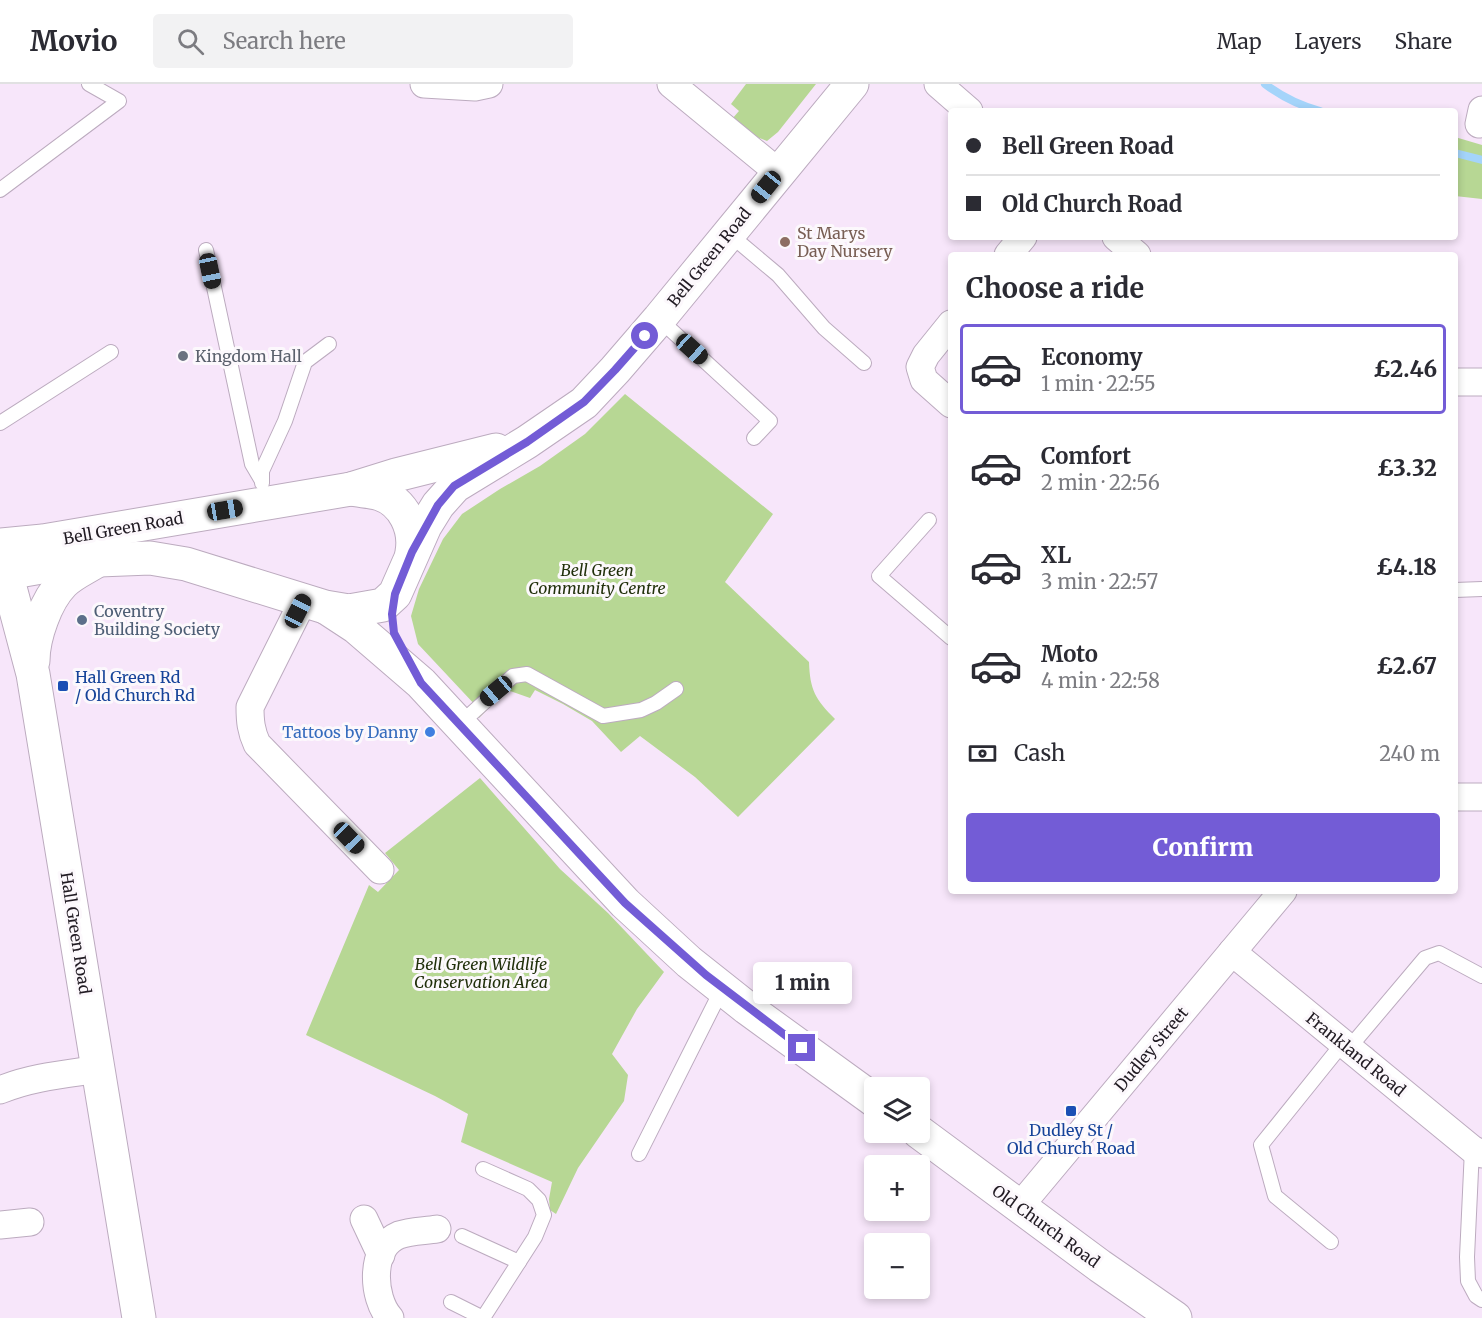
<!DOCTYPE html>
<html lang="en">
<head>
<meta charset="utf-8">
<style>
	:root { --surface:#fff; --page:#f2f2f3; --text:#2b2b33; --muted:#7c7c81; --line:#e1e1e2; --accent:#735cd6 }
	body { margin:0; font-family:Merriweather,serif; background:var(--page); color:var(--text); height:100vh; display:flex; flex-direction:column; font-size:22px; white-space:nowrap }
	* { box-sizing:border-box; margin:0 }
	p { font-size:20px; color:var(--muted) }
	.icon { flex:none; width:33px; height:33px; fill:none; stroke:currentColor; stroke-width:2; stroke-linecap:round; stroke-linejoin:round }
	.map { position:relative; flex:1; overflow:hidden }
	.side { position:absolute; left:948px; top:168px; width:510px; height:642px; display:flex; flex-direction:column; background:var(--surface); border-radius:6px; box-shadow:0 3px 9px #0003 }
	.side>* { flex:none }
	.guide { position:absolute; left:948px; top:24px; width:510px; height:132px; border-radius:6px; box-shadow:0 3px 9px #0003; display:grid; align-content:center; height:132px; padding:0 18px; background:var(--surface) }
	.buttons { position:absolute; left:864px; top:993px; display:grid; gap:12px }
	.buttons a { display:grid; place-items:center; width:66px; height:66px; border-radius:6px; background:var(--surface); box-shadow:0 3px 9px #0003; font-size:30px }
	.end { position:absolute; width:27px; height:27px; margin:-14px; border:8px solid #735cd6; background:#fff; box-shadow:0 0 0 3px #fff }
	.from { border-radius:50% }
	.bubble { position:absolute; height:42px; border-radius:6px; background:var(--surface); box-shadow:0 3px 9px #0003; font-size:20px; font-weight:800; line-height:42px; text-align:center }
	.car { position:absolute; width:18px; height:36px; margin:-18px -9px; border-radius:8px; box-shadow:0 0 4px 2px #0007; background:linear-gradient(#222 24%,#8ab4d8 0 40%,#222 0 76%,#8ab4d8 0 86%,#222 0) }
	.guide b { display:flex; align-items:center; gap:21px; height:57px; font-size:22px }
	.guide b+b { border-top:2px solid var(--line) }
	.guide i { width:15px; height:15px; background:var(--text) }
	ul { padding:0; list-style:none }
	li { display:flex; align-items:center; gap:18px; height:90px; margin:0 12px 9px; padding:0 6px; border:3px solid transparent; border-radius:6px }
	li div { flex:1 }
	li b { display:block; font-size:22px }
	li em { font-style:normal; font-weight:800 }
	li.on { border-color:var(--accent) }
	li>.icon { width:54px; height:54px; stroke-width:1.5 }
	h2 { padding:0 18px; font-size:27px; line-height:72px }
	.pay { display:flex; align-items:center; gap:15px; height:66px; padding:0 18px; font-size:22px }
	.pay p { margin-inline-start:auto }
	.action { display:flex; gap:12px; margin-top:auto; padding:12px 18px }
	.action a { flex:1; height:69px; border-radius:6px; background:var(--accent); color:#fff; font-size:24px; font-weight:800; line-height:69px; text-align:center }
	header { display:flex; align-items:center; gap:36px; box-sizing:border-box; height:84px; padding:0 30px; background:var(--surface); border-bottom:2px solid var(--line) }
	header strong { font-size:28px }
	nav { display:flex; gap:33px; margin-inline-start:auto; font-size:21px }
	.search { width:420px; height:54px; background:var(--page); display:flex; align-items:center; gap:15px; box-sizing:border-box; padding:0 21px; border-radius:6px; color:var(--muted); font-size:22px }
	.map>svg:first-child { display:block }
</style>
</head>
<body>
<header>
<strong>Movio</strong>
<div class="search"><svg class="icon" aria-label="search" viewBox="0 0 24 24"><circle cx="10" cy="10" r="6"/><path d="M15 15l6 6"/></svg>Search here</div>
<nav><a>Map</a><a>Layers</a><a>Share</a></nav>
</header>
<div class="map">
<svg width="1482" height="1234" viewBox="0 0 1482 1234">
	<rect width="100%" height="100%" fill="#f7e6fa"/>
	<g fill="#b7d794">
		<path d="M746,0H816L778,48L767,57L754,52L732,35L739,27L731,20Z"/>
		<path d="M1455,53L1482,61V115L1455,112Z"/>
		<path d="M625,310L773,430L725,498L809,578C810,606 815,615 835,635L738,733L695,693L640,652L621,668L592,637L563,620L535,606L530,614L507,606L479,634L477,623L418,560L411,532L419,505L443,455L462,430L500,405L540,382L585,350Z"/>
		<path d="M480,694L560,785L608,829L664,888L637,925L612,970L628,991L624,1017L578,1084L556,1130L550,1126L549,1115L552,1098L461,1058L468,1030L435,1012L306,951L369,801L378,808L399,786L385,769Z"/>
	</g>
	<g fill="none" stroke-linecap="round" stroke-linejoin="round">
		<g stroke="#a4d4fa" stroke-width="8">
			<path d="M1265,0C1282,13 1298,21 1320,27"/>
			<path d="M1455,69L1482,76"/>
		</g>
		<defs>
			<g id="service">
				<path d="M0,106L119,17L89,0"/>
				<path d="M728,149L778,191L824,244L864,279"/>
				<path d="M206,166L252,380L262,397"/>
				<path d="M659,235L770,337L754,354"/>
				<path d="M0,339L111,268"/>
				<path d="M262,399V387L285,337L305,278L329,260"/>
				<path d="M929,436L879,492L951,554"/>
				<path d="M1455,506L1482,505"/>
				<path d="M460,640L513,592L527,590L603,632L641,626L656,619L676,605"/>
				<path d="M1349,964L1425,874L1439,869L1482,892"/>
				<path d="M1472,1065L1467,1173L1468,1197L1476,1212L1482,1216"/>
				<path d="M639,1070L722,905"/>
				<path d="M483,1085L528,1105L539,1116L544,1131L535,1153L483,1234"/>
				<path d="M462,1152L519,1178"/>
				<path d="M1331,1158L1275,1112L1261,1061L1343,959"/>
				<path d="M451,1218L483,1234"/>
			</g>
			<g id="minor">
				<path d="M424,0L475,3L489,0"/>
				<path d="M671,0L778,88"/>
				<path d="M938,0L969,27"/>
				<path d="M1479,40L1482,26"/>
				<path d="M1116,153L1137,171"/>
				<path d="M1008,171L1023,153"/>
				<path d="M951,240L926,271L920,283L924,296L951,320"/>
				<path d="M1455,298H1482"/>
				<path d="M304,515L250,623C250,637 251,647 257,660L380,786"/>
				<path d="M1455,713H1482"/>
				<path d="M1232,868L1472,1065L1482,1070"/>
				<path d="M0,1006C31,993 66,990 99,985"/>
				<path d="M1019,1123L1283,807"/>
				<path d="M364,1135L381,1171"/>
				<path d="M0,1141L30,1138"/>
				<path d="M390,1234C372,1214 369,1163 399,1151C410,1147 425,1147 437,1145"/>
			</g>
			<g id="secondary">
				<path d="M351,405C360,407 371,407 380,410C404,418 416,445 412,468"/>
				<path d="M0,461L43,457L351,405L396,391L496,366"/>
				<path d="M0,466L33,590L139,1234"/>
				<path d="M7,489L53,481L99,476L150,474L186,480L325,523L349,527L383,521L395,510L425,442L438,421L455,402L527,358L584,319L615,286L659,235L852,0"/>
				<path d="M327,524L356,543L421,599L625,819L689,878L747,924L874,1016"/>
				<path d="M33,577C33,553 46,516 63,499C72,490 84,485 95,478"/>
				<path d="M919,1048L1100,1182L1175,1234"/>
			</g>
		</defs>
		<use href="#service" stroke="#bcabbf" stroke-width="16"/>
		<use href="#minor" stroke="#bcabbf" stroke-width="29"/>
		<use href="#secondary" stroke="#bcabbf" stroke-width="35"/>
		<use href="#service" stroke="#fff" stroke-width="14"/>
		<use href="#minor" stroke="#fff" stroke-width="27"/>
		<use href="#secondary" stroke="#fff" stroke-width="33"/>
	</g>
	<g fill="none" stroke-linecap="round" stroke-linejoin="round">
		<path stroke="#735cd6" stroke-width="8" d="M645,252L615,286L584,318L527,358L454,402L438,421L412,468L395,510L392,530L394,549L421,599L625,819L706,891L802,964"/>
	</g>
	<circle fill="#8d6e63" stroke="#fcf8fc" stroke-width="2" cx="785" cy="158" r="6"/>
	<circle fill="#6b7280" stroke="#fcf8fc" stroke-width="2" cx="183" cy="272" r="6"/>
	<circle fill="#5c6f8a" stroke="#fcf8fc" stroke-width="2" cx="82" cy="536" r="6"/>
	<g fill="#1a4fb4" stroke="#fcf8fc" stroke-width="2">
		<rect x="57" y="596" width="12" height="12" rx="3"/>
		<rect x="1065" y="1021" width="12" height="12" rx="3"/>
	</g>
	<circle fill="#3f7fe0" stroke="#fcf8fc" stroke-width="2" cx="430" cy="648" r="6"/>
	<g text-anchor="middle" stroke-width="6" stroke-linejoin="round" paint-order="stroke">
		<g font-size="16" fill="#785e54" stroke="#fcf8fc" text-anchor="start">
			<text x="797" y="155">St Marys<tspan x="797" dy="18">Day Nursery</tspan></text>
		</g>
		<g font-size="16" fill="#211b23" stroke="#fcf8fc">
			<text transform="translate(709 173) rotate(-51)" y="6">Bell Green Road</text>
			<text transform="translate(123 444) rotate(-10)" y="6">Bell Green Road</text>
			<text transform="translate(76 849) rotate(81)" y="6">Hall Green Road</text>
			<text transform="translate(1151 965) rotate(-50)" y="6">Dudley Street</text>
			<text transform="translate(1356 970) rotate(39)" y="6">Frankland Road</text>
			<text transform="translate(1046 1142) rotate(36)" y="6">Old Church Road</text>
		</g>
		<g font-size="16" fill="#5b616d" stroke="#fcf8fc" text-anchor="start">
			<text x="195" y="278">Kingdom Hall</text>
		</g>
		<g font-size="16" font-style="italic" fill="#21300b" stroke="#fcf8fc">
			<text x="597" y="492">Bell Green<tspan x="597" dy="18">Community Centre</tspan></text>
			<text x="481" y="886">Bell Green Wildlife<tspan x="481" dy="18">Conservation Area</tspan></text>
		</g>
		<g font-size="16" fill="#4e5e75" stroke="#fcf8fc" text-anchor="start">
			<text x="94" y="533">Coventry<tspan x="94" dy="18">Building Society</tspan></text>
		</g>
		<g font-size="16" fill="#164399" stroke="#fcf8fc" text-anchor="start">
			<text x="75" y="599">Hall Green Rd<tspan x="75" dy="18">/ Old Church Rd</tspan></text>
			<text x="1071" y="1052" text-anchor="middle">Dudley St /<tspan x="1071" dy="18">Old Church Road</tspan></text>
		</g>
		<g font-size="16" fill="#366cbe" stroke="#fcf8fc" text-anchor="end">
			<text x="418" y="654">Tattoos by Danny</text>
		</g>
	</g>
</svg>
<div class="buttons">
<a><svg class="icon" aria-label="layers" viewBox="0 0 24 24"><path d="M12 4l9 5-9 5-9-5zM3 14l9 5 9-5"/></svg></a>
<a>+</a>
<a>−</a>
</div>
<i class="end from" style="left:645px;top:252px"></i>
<i class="end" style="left:802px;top:964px"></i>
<div class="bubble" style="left:753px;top:878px;width:99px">1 min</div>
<i class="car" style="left:766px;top:103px;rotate:219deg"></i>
<i class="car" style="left:210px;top:187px;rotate:168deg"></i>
<i class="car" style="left:692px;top:265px;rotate:132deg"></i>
<i class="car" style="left:225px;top:426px;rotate:80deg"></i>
<i class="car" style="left:298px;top:527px;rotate:27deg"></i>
<i class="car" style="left:496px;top:607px;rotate:230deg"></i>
<i class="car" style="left:349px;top:754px;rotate:136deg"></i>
<div class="guide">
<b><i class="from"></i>Bell Green Road</b>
<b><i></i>Old Church Road</b>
</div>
<section class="side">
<h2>Choose a ride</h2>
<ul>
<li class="on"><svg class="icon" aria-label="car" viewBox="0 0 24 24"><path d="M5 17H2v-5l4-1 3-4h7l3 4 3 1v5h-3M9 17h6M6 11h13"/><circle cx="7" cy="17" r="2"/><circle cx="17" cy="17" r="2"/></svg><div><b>Economy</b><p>1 min · 22:55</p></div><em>£2.46</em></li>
<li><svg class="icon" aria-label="car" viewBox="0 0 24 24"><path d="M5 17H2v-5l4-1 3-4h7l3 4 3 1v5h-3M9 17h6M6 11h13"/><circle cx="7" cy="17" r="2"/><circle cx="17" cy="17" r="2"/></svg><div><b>Comfort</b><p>2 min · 22:56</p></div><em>£3.32</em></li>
<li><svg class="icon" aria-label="car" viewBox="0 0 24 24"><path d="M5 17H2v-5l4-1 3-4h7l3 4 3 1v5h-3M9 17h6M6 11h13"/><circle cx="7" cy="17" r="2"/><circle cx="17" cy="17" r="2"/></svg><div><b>XL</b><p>3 min · 22:57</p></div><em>£4.18</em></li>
<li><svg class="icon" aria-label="car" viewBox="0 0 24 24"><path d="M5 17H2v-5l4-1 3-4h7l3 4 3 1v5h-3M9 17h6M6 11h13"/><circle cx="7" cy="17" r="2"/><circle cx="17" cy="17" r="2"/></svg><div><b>Moto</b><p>4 min · 22:58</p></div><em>£2.67</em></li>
</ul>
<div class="pay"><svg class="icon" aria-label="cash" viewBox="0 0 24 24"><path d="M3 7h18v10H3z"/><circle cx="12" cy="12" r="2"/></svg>Cash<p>240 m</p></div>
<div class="action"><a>Confirm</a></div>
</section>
</div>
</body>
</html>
